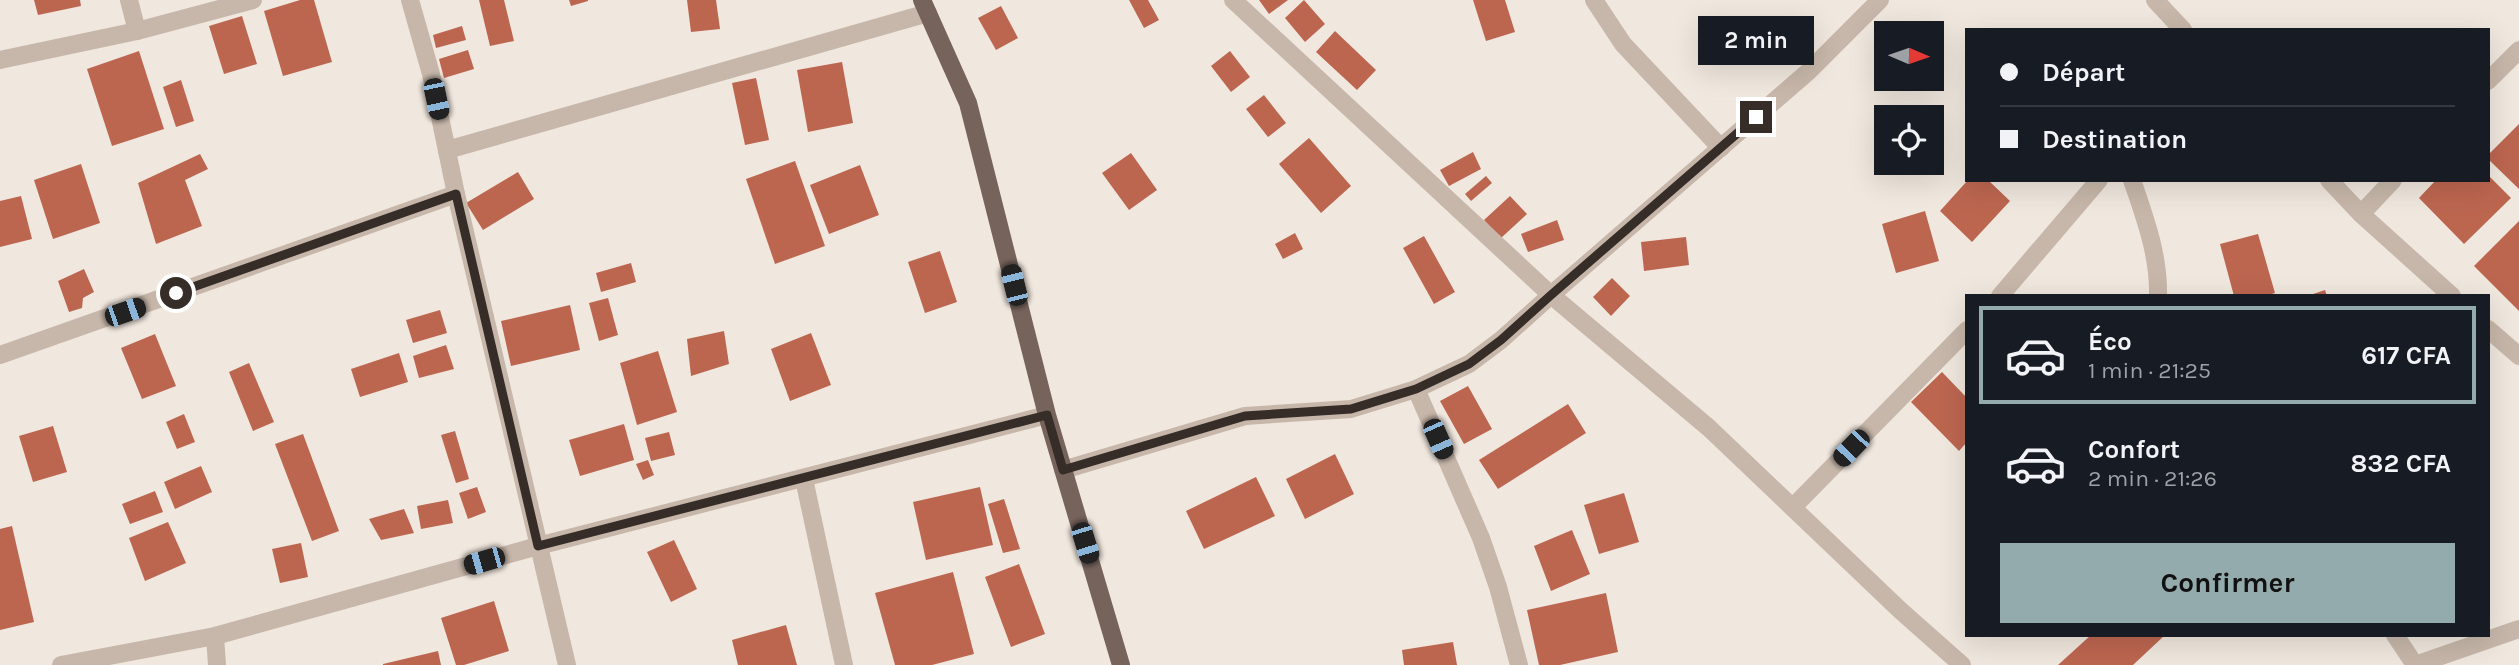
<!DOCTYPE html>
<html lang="fr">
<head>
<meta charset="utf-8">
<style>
	:root { --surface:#171b24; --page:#20242c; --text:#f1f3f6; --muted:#9ea1a6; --line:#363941; --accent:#94abad }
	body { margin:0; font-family:Karla,sans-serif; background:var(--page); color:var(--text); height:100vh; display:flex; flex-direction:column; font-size:26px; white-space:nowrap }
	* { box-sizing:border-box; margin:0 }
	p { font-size:23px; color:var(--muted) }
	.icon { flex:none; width:38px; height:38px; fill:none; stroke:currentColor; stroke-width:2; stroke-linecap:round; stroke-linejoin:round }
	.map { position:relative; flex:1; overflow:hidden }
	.sheet { position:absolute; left:1965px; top:294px; width:525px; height:343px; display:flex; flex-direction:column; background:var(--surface); border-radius:0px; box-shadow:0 7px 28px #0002 }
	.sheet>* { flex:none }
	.top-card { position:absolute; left:1965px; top:28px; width:525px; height:154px; border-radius:0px; box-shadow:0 7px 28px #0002; display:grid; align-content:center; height:154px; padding:0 35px; background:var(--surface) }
	.needle { width:46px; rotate:92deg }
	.tools { position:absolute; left:1874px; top:21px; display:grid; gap:14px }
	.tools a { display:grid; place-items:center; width:70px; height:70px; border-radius:0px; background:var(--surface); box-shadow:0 7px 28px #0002; font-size:35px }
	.end { position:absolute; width:32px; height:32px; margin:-16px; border:9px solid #362d29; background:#fff; box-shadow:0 0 0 4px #fff }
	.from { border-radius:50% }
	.bubble { position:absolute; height:49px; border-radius:0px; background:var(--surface); box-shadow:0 7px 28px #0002; font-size:23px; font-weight:700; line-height:49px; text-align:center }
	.car { position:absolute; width:21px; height:42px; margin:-21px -10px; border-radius:9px; box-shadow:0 0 5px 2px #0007; background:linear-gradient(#222 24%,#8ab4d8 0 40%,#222 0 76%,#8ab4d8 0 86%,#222 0) }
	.top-card b { display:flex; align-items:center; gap:24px; height:66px; font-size:26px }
	.top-card b+b { border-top:2px solid var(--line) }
	.top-card i { width:18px; height:18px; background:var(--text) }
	ul { padding:12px 0 0; list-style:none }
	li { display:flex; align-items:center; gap:21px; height:98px; margin:0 14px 10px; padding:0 21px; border:4px solid transparent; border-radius:0px }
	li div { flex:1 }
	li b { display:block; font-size:26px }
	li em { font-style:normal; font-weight:700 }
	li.selected { border-color:var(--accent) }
	li>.icon { width:63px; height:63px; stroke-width:1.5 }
	.button { display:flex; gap:14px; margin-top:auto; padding:14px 35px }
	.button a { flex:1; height:80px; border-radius:0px; background:var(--accent); color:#111; font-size:28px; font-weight:700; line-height:80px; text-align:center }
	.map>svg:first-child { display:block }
</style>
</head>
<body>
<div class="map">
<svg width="2519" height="665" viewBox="0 0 2519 665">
	<rect width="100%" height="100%" fill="#f0e7de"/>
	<g fill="#bc6650">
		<path d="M34,0H80L81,6L38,15Z"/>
		<path d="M300,0H314L332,62L283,76L264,11Z"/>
		<path d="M479,0H504L514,41L490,46Z"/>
		<path d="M569,0H588V1L571,6Z"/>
		<path d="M687,0H716L720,29L691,32Z"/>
		<path d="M1129,0H1148L1159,20L1144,28Z"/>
		<path d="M1259,0H1288L1269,14Z"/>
		<path d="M1304,0L1325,24L1305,42L1285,18Z"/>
		<path d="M1473,0H1505L1515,32L1486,41Z"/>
		<path d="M1001,6L1018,38L996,50L978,18Z"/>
		<path d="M242,16L257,64L224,74L209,26Z"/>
		<path d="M462,26L466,40L436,48L433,35Z"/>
		<path d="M1335,31L1376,70L1357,90L1316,52Z"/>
		<path d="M468,50L474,69L444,78L439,59Z"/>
		<path d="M139,51L164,129L112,146L87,69Z"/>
		<path d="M1230,51L1250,77L1231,92L1211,66Z"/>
		<path d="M842,62L853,123L808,132L797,70Z"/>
		<path d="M756,78L769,140L745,145L732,83Z"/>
		<path d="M181,80L194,121L176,127L163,87Z"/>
		<path d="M1264,95L1286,123L1268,137L1246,109Z"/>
		<path d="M2519,124V189L2488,159V155Z"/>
		<path d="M1309,138L1351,186L1321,213L1279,164Z"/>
		<path d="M1473,152L1481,169L1449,186L1440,170Z"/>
		<path d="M1131,153L1157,190L1129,210L1102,173Z"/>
		<path d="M200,154L208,169L185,180L202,226L156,244L138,183Z"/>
		<path d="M795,161L825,246L775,264L746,179Z"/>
		<path d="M81,164L100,223L53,239L34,180Z"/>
		<path d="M860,165L879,215L829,234L810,185Z"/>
		<path d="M518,172L534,199L483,230L466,203Z"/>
		<path d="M2488,175L2511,198L2464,244L2419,198L2436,180H2488Z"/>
		<path d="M1486,176L1492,183L1471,201L1465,194Z"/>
		<path d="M1968,180H1988L2010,201L1972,242L1940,211Z"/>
		<path d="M21,196L32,239L0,247V201Z"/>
		<path d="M1510,196L1527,214L1501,238L1484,220Z"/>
		<path d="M1925,211L1939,261L1896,273L1882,224Z"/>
		<path d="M1557,220L1564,240L1528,252L1521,234Z"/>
		<path d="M2519,221V311L2474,266Z"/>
		<path d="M1295,233L1303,249L1283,259L1275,244Z"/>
		<path d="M2258,234L2275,293L2265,296H2234L2220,244Z"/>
		<path d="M1424,236L1455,292L1434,304L1403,248Z"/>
		<path d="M1686,237L1689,265L1644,271L1641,242Z"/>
		<path d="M940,251L957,302L925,313L908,262Z"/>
		<path d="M631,263L636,282L601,292L596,273Z"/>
		<path d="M84,269L94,292L83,298L82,308L69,312L58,281Z"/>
		<path d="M1612,278L1630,296L1611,316L1593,297Z"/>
		<path d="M2325,290L2327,296H2310V295Z"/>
		<path d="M608,298L618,335L599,341L589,303Z"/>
		<path d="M570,305L580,350L511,366L501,321Z"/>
		<path d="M440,310L447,333L413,343L406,320Z"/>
		<path d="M724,331L729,364L691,376L687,339Z"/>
		<path d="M811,333L831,385L790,401L771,349Z"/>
		<path d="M155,334L176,386L142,399L121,348Z"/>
		<path d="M446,345L454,369L419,378L413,356Z"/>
		<path d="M658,351L677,412L637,425L620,363Z"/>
		<path d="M399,353L408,382L360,397L351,369Z"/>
		<path d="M249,363L274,422L253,431L229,372Z"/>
		<path d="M1942,372L1967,398V442L1959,451L1911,402Z"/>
		<path d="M1468,386L1492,429L1464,444L1440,401Z"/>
		<path d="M1568,404L1586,433L1498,489L1479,460Z"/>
		<path d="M184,414L195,442L177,449L166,422Z"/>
		<path d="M624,424L634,460L580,476L569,440Z"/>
		<path d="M53,426L67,472L33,482L19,436Z"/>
		<path d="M455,431L469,479L456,483L441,435Z"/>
		<path d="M669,432L675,455L651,461L645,438Z"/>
		<path d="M303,434L339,531L312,541L275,444Z"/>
		<path d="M1335,454L1354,494L1305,519L1286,479Z"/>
		<path d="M648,460L654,475L643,480L636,464Z"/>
		<path d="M201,466L212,492L175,509L164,482Z"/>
		<path d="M1256,477L1275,516L1204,549L1186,511Z"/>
		<path d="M477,487L486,512L468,519L459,493Z"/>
		<path d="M980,487L993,545L926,560L913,502Z"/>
		<path d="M155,491L163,512L130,524L122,504Z"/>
		<path d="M1624,493L1639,542L1599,554L1584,505Z"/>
		<path d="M1004,499L1020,549L1003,553L988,504Z"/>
		<path d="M448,500L453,523L421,529L417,506Z"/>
		<path d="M404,509L414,533L381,540L369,519Z"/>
		<path d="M168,522L186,563L145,581L129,538Z"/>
		<path d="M12,526L34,622L0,630V529Z"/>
		<path d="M1572,530L1590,574L1551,591L1534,546Z"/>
		<path d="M674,540L697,589L671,602L647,552Z"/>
		<path d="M301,543L308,577L280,583L272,549Z"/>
		<path d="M1019,564L1045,634L1011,647L985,577Z"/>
		<path d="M953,572L974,654L932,665H895L875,593Z"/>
		<path d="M1606,593L1618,652L1560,665H1539L1527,610Z"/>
		<path d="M494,601L509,651L464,665H456L441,618Z"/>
		<path d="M786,625L797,665H738L732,640Z"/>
		<path d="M2091,635H2165L2133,665H2058Z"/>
		<path d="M1453,642L1457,665H1404L1402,650Z"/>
		<path d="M438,651L441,665H383V664Z"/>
	</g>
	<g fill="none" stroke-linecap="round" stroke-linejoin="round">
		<g stroke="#c7b7aa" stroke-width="18">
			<path d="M129,0L137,31"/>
			<path d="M410,0L431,74L456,194L567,665"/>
			<path d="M1233,0L1551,295L1709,428L1901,611L1962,665"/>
			<path d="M1594,0L1623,44L1721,148"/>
			<path d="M2155,0L2183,30"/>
			<path d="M0,60L137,31L253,0"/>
			<path d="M2488,81L2519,50"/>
			<path d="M447,150L928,13"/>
			<path d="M2132,180C2145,218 2159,255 2158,296"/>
			<path d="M2329,180L2361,214L2452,296"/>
			<path d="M2361,214L2393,180"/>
			<path d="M2000,296L2099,180"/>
			<path d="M2488,329L2519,356"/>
			<path d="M0,355L456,194"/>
			<path d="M1416,389L1481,538L1498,587L1519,665"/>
			<path d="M1063,470L1245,416L1351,409L1416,389L1469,364L1501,340L1551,295L1809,71L1880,0"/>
			<path d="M804,479L844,665"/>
			<path d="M1793,507L1967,330"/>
			<path d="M2395,635L2415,665"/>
			<path d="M215,636L217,665"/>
			<path d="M61,665L215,636L538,546L1047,415"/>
			<path d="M2415,665L2519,629"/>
		</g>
		<path stroke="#76635c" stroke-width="18" d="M922,0L968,103L1047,415L1121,665"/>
	</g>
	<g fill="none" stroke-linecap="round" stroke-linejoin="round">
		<path stroke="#362d29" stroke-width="9" d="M176,293L456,194L538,546L1047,415L1063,470L1245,416L1351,409L1416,389L1469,364L1501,340L1551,295L1756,117"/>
	</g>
</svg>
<div class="tools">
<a><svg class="needle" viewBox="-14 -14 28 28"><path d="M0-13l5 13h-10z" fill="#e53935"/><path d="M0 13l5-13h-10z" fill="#9ea1a6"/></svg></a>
<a><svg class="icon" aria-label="locate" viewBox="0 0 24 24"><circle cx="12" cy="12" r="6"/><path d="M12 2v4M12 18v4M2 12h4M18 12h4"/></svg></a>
</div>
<i class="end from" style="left:176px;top:293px"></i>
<i class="end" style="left:1756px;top:117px"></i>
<div class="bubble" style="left:1698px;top:16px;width:116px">2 min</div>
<i class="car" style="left:436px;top:99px;rotate:168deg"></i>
<i class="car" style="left:1014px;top:285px;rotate:346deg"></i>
<i class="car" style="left:125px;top:312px;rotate:71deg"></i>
<i class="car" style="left:1438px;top:439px;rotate:156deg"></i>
<i class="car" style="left:1851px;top:448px;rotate:224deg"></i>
<i class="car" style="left:1085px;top:543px;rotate:163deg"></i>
<i class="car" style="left:484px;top:561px;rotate:254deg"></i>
<div class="top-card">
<b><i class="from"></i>Départ</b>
<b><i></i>Destination</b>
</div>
<section class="sheet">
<ul>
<li class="selected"><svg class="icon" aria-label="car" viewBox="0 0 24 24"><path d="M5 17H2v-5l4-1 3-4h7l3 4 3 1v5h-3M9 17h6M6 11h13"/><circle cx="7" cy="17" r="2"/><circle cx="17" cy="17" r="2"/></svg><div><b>Éco</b><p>1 min · 21:25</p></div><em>617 CFA</em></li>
<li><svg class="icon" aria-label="car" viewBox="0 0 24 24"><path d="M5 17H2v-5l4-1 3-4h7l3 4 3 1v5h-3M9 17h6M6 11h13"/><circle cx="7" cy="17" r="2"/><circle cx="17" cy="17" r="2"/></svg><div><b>Confort</b><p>2 min · 21:26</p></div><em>832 CFA</em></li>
</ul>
<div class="button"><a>Confirmer</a></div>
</section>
</div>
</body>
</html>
